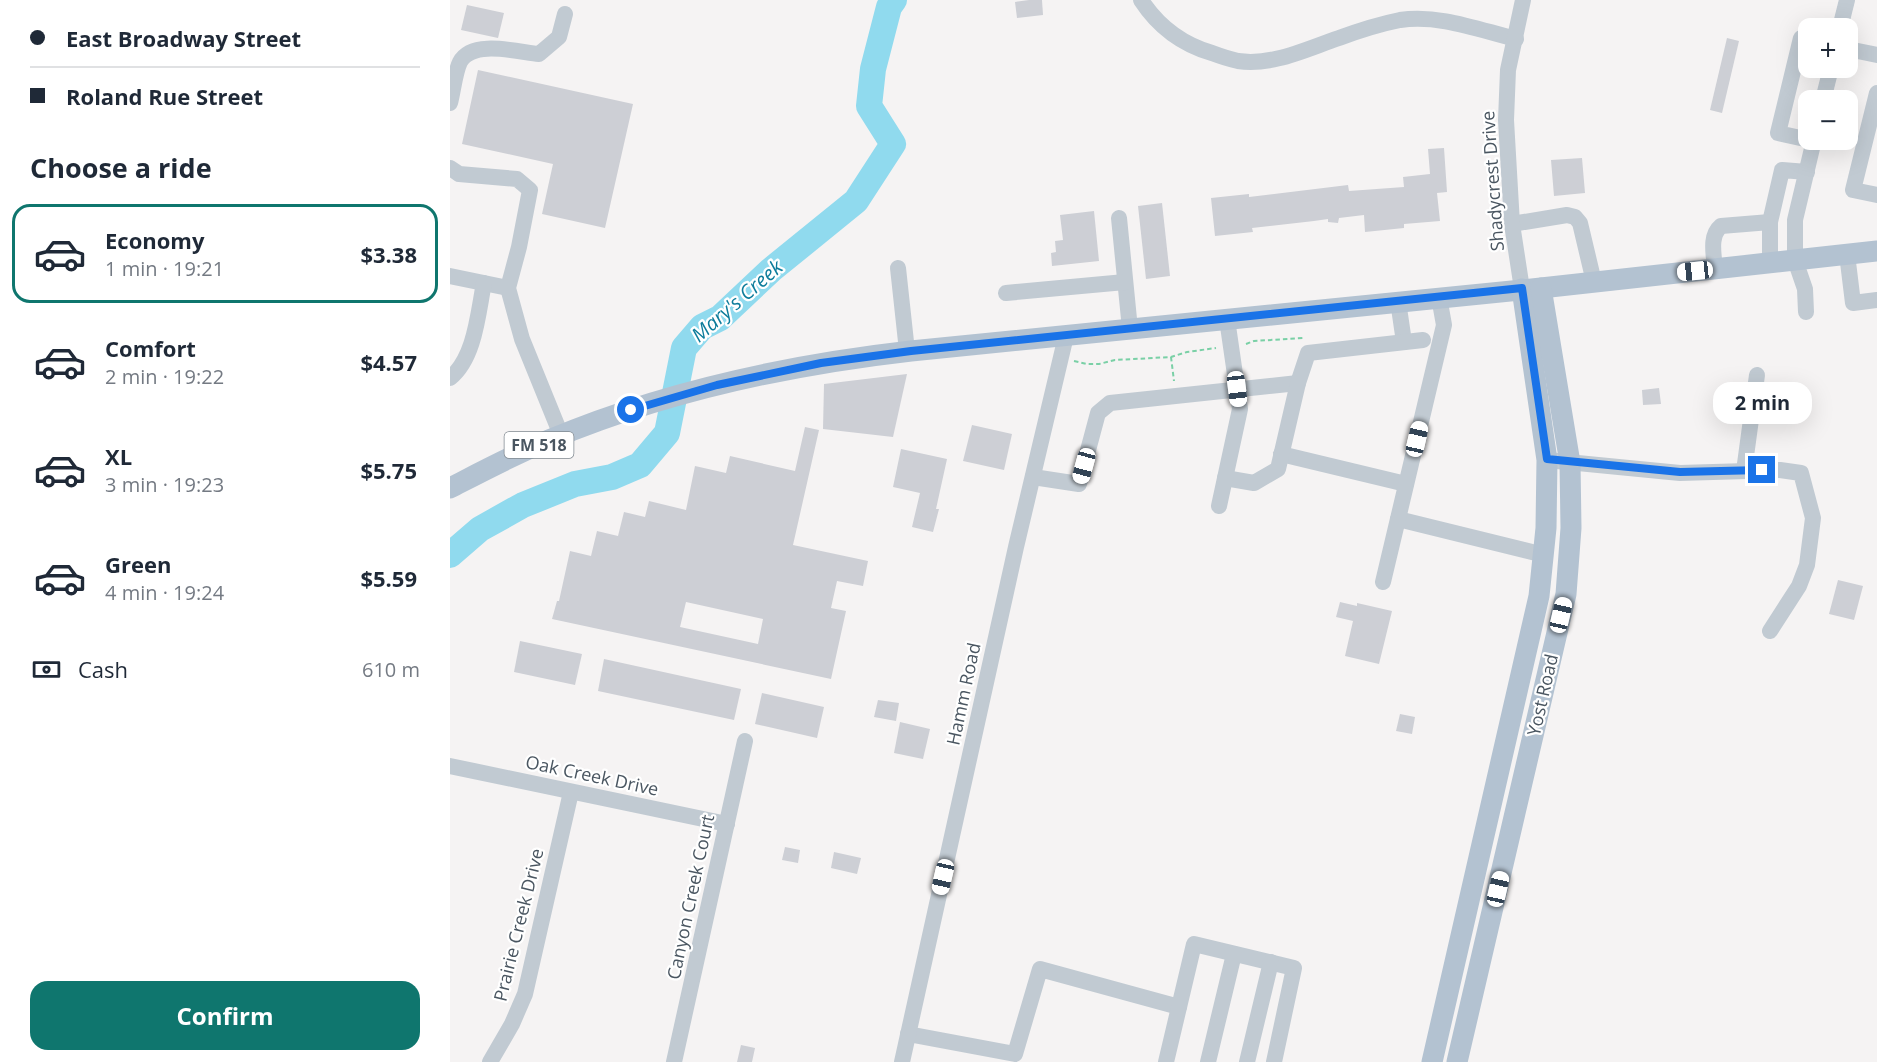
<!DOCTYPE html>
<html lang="en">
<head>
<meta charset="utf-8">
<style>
	:root { --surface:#fff; --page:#f6f6f7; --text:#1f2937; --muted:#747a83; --line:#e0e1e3; --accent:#0f766e }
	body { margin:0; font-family:"Open Sans",sans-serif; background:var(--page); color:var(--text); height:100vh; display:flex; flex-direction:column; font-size:22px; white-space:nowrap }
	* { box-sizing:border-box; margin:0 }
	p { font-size:20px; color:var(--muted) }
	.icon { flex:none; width:33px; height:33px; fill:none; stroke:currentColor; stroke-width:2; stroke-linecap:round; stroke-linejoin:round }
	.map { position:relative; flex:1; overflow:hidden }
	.sheet { display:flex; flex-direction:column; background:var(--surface); width:450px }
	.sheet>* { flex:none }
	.banner { display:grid; align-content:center; height:132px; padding:0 30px; background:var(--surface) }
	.buttons { position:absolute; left:1348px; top:18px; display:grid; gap:12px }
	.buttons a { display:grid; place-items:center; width:60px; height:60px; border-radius:12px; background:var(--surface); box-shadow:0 6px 24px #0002; font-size:30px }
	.end { position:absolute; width:27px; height:27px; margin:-14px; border:8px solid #1a73e8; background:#fff; box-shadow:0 0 0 3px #fff }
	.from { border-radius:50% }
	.bubble { position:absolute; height:42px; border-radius:18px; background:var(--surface); box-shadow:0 6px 24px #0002; font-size:20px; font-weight:700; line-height:42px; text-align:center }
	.car { position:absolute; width:18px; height:36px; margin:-18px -9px; border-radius:8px; box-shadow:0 0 4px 2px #0007; background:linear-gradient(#fff 24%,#345 0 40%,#fff 0 76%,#345 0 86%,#fff 0) }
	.banner b { display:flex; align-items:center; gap:21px; height:57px; font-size:22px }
	.banner b+b { border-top:2px solid var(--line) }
	.banner i { width:15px; height:15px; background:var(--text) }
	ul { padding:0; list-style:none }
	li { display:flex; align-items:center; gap:18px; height:99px; margin:0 12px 9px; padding:0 18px; border:3px solid transparent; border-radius:18px }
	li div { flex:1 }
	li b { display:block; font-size:22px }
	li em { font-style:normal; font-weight:700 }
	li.current { border-color:var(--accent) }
	li>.icon { width:54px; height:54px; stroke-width:1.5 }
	h2 { padding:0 30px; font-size:27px; line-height:72px }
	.pay { display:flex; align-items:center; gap:15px; height:66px; padding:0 30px; font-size:22px }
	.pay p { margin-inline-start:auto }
	.cta { display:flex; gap:12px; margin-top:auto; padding:12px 30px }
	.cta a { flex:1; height:69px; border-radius:18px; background:var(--accent); color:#fff; font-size:24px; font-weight:700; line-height:69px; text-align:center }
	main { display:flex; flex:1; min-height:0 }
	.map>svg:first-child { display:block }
</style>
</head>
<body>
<main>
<section class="sheet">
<div class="banner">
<b><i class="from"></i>East Broadway Street</b>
<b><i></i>Roland Rue Street</b>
</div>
<h2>Choose a ride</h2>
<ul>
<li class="current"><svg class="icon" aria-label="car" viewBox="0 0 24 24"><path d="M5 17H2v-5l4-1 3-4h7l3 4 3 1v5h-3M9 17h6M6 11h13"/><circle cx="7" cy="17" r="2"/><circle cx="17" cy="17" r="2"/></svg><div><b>Economy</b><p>1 min · 19:21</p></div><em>$3.38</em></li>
<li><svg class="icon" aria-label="car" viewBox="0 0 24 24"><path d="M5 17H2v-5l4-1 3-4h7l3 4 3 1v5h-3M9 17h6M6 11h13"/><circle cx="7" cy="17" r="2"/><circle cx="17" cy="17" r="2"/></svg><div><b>Comfort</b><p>2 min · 19:22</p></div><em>$4.57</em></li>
<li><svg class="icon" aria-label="car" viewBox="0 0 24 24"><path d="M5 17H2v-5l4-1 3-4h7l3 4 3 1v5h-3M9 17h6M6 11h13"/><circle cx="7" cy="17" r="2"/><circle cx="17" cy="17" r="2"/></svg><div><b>XL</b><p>3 min · 19:23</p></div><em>$5.75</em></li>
<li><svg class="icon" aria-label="car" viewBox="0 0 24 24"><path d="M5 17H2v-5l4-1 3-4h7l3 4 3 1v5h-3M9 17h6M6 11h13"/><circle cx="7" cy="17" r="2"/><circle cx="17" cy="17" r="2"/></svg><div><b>Green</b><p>4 min · 19:24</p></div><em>$5.59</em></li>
</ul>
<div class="pay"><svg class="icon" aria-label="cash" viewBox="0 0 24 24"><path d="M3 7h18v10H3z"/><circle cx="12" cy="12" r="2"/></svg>Cash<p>610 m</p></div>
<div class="cta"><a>Confirm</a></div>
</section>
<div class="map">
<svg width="1427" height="1062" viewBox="0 0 1427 1062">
	<rect width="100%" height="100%" fill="#f5f3f3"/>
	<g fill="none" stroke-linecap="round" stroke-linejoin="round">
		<path stroke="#90daee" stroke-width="26" d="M0,555L30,529L73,505L125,484L162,477L190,465L217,433L234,348L252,327L270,318L321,270L406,201L443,144L419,106L423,69L439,7L444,0"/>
	</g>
	<g fill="#cdcfd5" fill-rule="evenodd">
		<path d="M579,0H592L593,15L567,18L565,2Z"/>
		<path d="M17,5L54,13L48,38L11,30Z"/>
		<path d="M1277,38L1289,41L1272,113L1260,110Z"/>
		<path d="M28,70L183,104L155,228L92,214L103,164L12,144Z"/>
		<path d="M994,148L997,192L987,193L990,221L954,224V228L915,232L914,215L889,218L888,223L878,222V219L864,221L802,228L803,232L765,236L761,198L799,194V197L898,185L899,191L954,187L953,177L980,174L978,149Z"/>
		<path d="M1132,158L1135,193L1104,196L1101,160Z"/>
		<path d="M712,203L720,276L696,279L688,206Z"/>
		<path d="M644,211L649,261L602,266L601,253L606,252L605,241L613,240L610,215Z"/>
		<path d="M457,374L443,437L373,429L374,384Z"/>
		<path d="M1209,388L1211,404L1193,405L1192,390Z"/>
		<path d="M522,425L562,434L554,470L513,461Z"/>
		<path d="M355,427L369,430L343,545L418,561L413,586L387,581L381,608L396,611L381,679L102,619L107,601H109L120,551L141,556L147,531L168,536L174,512L195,517L199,501L236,510L245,466L276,473L280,456L345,471ZM236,602L313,619L308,644L230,627Z"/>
		<path d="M451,449L497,459L486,509H489L483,532L462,527L470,493L443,487Z"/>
		<path d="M1388,580L1413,586L1404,620L1379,614Z"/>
		<path d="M890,602L907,606V603L942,611L929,664L895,656L903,621L886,617Z"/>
		<path d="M70,641L132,654L125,685L64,672Z"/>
		<path d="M154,659L291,689L284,720L148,691Z"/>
		<path d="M312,693L374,707L367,738L305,724Z"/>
		<path d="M428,700L449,703L446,721L424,717Z"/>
		<path d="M950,714L965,717L962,734L946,731Z"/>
		<path d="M450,722L480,729L473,759L444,753Z"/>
		<path d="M335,847L350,850L348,863L332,860Z"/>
		<path d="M384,852L411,858L407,874L381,868Z"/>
		<path d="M291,1045L305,1048L302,1062H287Z"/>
	</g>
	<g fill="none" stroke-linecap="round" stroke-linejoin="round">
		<g stroke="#7ad0a6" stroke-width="2" stroke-dasharray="4.5 3" stroke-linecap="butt">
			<path d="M796,344L804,341L853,338"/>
			<path d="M721,357L724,381"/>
			<path d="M624,361L637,364H649L665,360L721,357L737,352L766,348"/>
		</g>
		<g stroke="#c1cad2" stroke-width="16">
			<path d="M691,0C708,26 731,44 762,53C770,56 779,59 788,61C823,66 856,49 889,38C908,31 930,24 950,20C989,14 1029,30 1066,39"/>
			<path d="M1390,28L1397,0"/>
			<path d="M1359,40L1351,38L1328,133L1364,141"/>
			<path d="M1398,49L1427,55"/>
			<path d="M1427,93L1403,190L1427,195"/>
			<path d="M1373,100L1381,68"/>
			<path d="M0,103C3,92 5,72 10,62C22,39 68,52 89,54L109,37L115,14"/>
			<path d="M0,168L9,174L67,179L80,190L69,247L58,288L72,339L111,435"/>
			<path d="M669,218L680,329"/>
			<path d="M1062,224L1117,215L1125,217L1130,223L1144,282"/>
			<path d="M1397,254L1403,303L1427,300"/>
			<path d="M1320,263V222L1332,170L1357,172"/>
			<path d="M448,268L457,351"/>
			<path d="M1265,269C1264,255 1259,236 1271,226L1320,222"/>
			<path d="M0,276L58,288"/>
			<path d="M1072,289L1062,224L1056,120L1058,70L1073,0"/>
			<path d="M556,293L675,282"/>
			<path d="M948,301L954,342"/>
			<path d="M1356,312L1355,289L1345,260V220L1364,140"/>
			<path d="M0,378C25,358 28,313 34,283"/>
			<path d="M831,454L956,484"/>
			<path d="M1097,460L1230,473L1330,470L1351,473L1363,518L1357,565L1349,586L1320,631"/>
			<path d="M1294,471L1307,375"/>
			<path d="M583,477L629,484L648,413L660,403L848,383"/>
			<path d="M775,478L804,483L828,469L848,383L858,353L973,340"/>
			<path d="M769,506L790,409L777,319"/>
			<path d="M948,519L1094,555"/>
			<path d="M933,582L994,325L989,297"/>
			<path d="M0,766L277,824"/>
			<path d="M458,1034L565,1054L590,969L729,1007"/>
			<path d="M40,1062L62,1024L75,994L121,792"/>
			<path d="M224,1062L295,741"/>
			<path d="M452,1062L566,547L616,336"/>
			<path d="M716,1062L744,944L844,968L824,1062"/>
			<path d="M758,1062L784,954"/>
			<path d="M797,1062L821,962"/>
		</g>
		<g stroke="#b3c2d1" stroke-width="21">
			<path d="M0,488C33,471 65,454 99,440C213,392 338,365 461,351L1091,288L1427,251"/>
			<path d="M982,1062L1089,596L1096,528L1097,460L1072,289"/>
			<path d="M1007,1062L1116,594L1121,528L1120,463L1091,288"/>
		</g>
	</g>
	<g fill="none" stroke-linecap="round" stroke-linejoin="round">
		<path stroke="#1a73e8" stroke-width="8" d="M181,410L267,385L371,363L461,351L1072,288L1097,459L1230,472L1312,470"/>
	</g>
	<g text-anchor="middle" stroke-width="4.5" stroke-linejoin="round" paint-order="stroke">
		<rect fill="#fff" stroke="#808990" stroke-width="1.5" x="54.5" y="432" width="69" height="26" rx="4.5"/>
		<g font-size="16" font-weight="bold" fill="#4a5661">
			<text x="89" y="451">FM 518</text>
		</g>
		<g font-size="18" fill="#4a5661" stroke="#fff">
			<text transform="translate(1043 181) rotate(-94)" y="6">Shadycrest Drive</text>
			<text transform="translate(514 694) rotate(-78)" y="6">Hamm Road</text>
			<text transform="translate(1093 695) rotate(-77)" y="6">Yost Road</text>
			<text transform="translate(142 776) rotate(12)" y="6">Oak Creek Drive</text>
			<text transform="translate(241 897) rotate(-78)" y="6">Canyon Creek Court</text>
			<text transform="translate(69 925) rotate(-76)" y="6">Prairie Creek Drive</text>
		</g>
		<g font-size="20" font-style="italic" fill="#0c7c9b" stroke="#fff">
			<text transform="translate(287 301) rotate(-41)" y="7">Mary's Creek</text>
		</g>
	</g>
</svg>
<div class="buttons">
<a>+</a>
<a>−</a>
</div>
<i class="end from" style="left:181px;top:410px"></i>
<i class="end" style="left:1312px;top:470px"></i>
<div class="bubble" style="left:1263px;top:382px;width:99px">2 min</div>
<i class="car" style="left:1245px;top:271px;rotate:264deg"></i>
<i class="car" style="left:787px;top:389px;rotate:173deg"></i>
<i class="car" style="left:967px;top:439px;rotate:13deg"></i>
<i class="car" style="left:634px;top:466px;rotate:195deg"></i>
<i class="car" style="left:1111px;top:615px;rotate:13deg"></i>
<i class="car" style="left:493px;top:877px;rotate:193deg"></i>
<i class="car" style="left:1048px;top:889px;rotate:13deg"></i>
</div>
</main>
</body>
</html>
